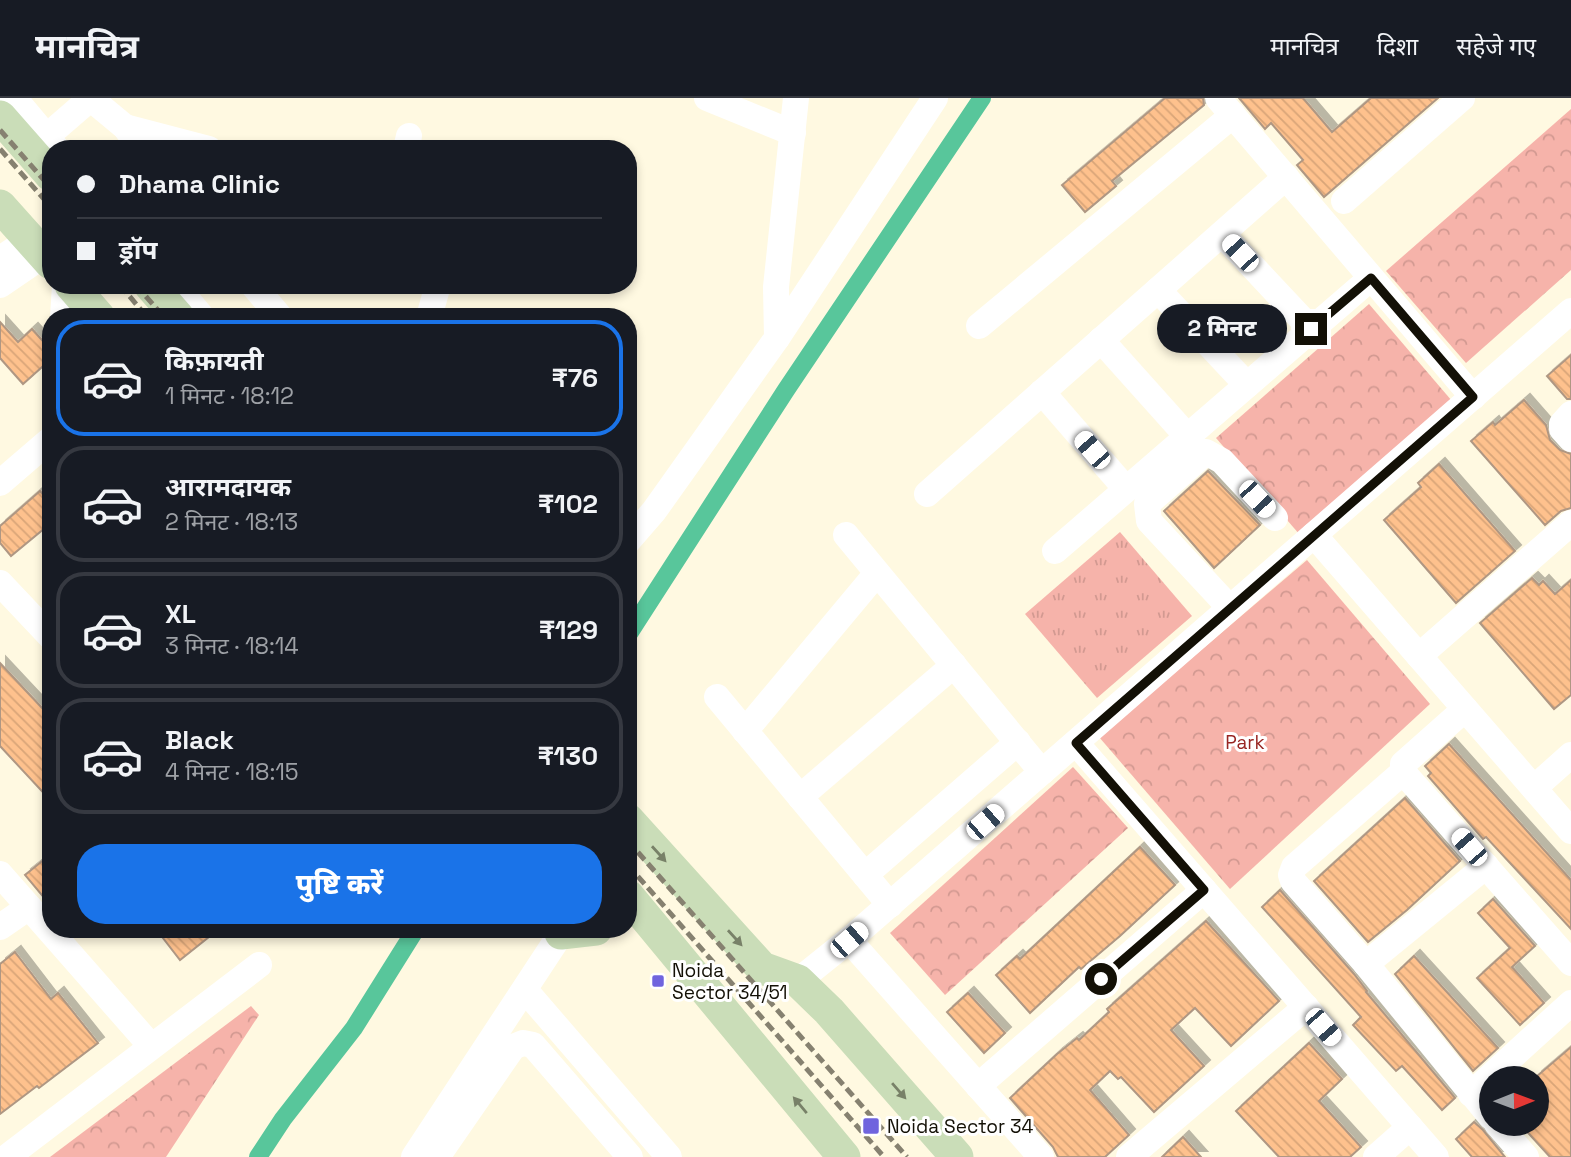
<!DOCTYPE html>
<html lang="hi">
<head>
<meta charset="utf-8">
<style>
	:root { --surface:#171b24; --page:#242831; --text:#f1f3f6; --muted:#9ea1a6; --line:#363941; --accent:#1a73e8 }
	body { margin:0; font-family:"Space Grotesk","Noto Sans Devanagari",sans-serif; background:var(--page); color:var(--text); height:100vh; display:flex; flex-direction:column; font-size:26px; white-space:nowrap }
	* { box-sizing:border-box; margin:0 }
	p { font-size:23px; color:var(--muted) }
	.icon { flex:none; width:38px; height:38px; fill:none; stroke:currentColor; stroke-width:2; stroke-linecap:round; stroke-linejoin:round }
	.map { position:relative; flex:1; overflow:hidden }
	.details { position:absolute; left:42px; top:210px; width:595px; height:630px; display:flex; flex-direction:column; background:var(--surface); border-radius:28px; box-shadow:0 4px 10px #0003 }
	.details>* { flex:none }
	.guide { position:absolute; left:42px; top:42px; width:595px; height:154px; border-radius:28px; box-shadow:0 4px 10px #0003; display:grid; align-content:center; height:154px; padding:0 35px; background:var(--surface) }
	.needle { width:46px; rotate:89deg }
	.tools { position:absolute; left:1479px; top:968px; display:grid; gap:14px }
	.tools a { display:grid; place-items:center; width:70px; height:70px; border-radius:50%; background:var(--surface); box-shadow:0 4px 10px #0003; font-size:35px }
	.end { position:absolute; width:32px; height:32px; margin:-16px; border:9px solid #131006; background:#fff; box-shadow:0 0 0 4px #fff }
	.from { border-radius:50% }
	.bubble { position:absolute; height:49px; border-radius:24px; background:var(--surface); box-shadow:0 4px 10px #0003; font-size:23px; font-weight:800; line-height:49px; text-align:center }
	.car { position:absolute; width:21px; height:42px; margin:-21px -10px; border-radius:9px; box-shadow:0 0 5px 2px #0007; background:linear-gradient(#fff 24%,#345 0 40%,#fff 0 76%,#345 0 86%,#fff 0) }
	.guide b { display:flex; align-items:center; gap:24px; height:66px; font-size:26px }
	.guide b+b { border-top:2px solid var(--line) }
	.guide i { width:18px; height:18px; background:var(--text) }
	ul { padding:12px 0 0; list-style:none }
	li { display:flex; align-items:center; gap:21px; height:116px; margin:0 14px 10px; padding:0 21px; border:4px solid var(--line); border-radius:28px }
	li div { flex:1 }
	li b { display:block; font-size:26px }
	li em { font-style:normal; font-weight:800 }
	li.current { border-color:var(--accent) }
	li>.icon { width:63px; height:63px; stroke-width:1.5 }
	.cta { display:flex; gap:14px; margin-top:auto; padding:14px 35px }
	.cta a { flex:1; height:80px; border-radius:28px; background:var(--accent); color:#fff; font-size:28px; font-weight:800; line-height:80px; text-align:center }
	header { display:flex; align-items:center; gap:42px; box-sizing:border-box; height:98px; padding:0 35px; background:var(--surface); border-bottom:2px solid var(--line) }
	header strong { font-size:33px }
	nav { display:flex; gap:38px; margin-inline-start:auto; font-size:24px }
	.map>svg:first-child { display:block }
</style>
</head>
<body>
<header>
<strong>मानचित्र</strong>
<nav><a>मानचित्र</a><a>दिशा</a><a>सहेजे गए</a></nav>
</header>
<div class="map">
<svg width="1571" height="1059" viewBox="0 0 1571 1059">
	<defs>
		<pattern id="grass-tufts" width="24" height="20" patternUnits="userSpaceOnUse" patternTransform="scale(1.75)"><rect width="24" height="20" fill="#f6b3aa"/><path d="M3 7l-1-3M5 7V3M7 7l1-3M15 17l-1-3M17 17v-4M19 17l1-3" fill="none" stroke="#d29991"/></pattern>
		<pattern id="park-crowns" width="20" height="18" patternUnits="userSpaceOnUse" patternTransform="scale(1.75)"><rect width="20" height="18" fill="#f6b3aa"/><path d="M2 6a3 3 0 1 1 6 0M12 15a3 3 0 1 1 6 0" fill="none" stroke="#d29991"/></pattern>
		<pattern id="building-back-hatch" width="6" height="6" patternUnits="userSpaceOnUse" patternTransform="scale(1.75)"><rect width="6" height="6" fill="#fec18d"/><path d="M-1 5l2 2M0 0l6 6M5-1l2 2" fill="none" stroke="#d9a578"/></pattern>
		<filter id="shadow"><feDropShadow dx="6" dy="-6" stdDeviation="0" flood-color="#0004"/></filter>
	</defs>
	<rect width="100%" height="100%" fill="#fff9e1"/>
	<path fill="url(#grass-tufts)" d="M1120,434L1192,518L1097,600L1025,516Z"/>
	<g fill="url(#park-crowns)">
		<path d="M1571,11V172L1466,265L1386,173Z"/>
		<path d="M1369,206L1452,303L1300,437L1216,340Z"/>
		<path d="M1307,462L1430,606L1230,791L1099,639Z"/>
		<path d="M1073,669L1128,730L945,897L890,835Z"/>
		<path d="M251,908L259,917L166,1059H50Z"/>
	</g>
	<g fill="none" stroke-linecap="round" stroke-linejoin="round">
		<g stroke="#58c69b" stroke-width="18">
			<path d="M628,537L786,292L982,0"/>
			<path d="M258,1059L283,1021L354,930L416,831"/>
		</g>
	</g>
	<g fill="url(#building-back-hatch)" stroke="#af9783" stroke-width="2" filter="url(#shadow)">
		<path d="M1165,0H1203L1204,7L1112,83L1116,88L1085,114L1062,87Z"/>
		<path d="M1239,0H1303L1332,34L1371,0H1438L1324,99L1297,67L1303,62L1271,25L1265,31Z"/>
		<path d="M0,224L18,244L32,231L51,252V261L23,286L0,260Z"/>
		<path d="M1571,257V301H1567L1547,278Z"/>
		<path d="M1524,302L1546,327L1550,342L1560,352L1571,356V410L1561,413L1545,427L1471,343L1493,324L1495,327Z"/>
		<path d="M1439,366L1515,453L1456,505L1384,422L1421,389L1418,385Z"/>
		<path d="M1208,373L1260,427L1214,470L1164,413Z"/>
		<path d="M40,393L51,406V425L11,458L0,445V428Z"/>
		<path d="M1532,480L1539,487L1543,483L1555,496L1571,482V597L1554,611L1480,525Z"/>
		<path d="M0,565L44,612L51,606V703L0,648Z"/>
		<path d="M1449,646L1571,782V831L1486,739L1483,741L1428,678L1431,675L1425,668Z"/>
		<path d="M1405,700L1460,763L1407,812L1368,844L1314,783Z"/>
		<path d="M1140,749L1175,787L1120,838L1081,871L1079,869L1030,915L996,877L1017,858L1020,861Z"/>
		<path d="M51,756V808L25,777Z"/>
		<path d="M1280,792L1354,876L1367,893L1366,894L1455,1000L1442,1012L1402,968L1396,973L1353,927L1361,919L1262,809Z"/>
		<path d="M1493,801L1535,848L1512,869L1544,905L1520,927L1477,880L1510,850L1478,815Z"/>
		<path d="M1206,823L1279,903L1231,948L1195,910L1171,932L1204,968L1154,1014L1121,979L1118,981L1110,973L1090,992L1129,1037L1105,1059H1058L1053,1049L1010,1000L1057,956L1077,940L1079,942L1109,914L1107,911Z"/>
		<path d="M156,831H219L180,862Z"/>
		<path d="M15,854L51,901L58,895L98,945L39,990L37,988L0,1016V866Z"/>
		<path d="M1414,858L1498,950L1473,973L1395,876Z"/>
		<path d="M968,895L1005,935L984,955L947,914Z"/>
		<path d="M1309,945L1342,981L1319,1003L1361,1049L1350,1059H1279L1236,1013Z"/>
		<path d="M1571,949V1059H1550L1520,1026H1536V979Z"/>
		<path d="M1474,1024L1483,1032L1505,1059H1472L1456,1041Z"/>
		<path d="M1183,1039L1201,1059H1162Z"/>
	</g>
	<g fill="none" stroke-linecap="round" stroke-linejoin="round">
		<g stroke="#fff" stroke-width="26">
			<path d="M90,0L125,29L134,41"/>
			<path d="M707,0L793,35"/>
			<path d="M1218,0L1473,299"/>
			<path d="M0,12L15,1L57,51"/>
			<path d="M125,29L209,51"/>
			<path d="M46,39L90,1"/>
			<path d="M406,51L409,38"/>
			<path d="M1344,103L1462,0"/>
			<path d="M1222,136L1311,231"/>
			<path d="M0,161L30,141"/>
			<path d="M0,187L44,157"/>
			<path d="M175,187L202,219"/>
			<path d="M253,187L280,219"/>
			<path d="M1158,192L1247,287"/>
			<path d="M63,219L65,187"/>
			<path d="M429,219L438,187"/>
			<path d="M979,228L1233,17"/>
			<path d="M777,240L935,0"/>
			<path d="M1101,242L1187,338"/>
			<path d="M1042,294L1126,391"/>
			<path d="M1571,316L1562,326V331L1571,341"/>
			<path d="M0,385L51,341"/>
			<path d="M927,396L1286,79"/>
			<path d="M846,437L1042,674"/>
			<path d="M1314,437L1571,733"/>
			<path d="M628,443L654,413L777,240L776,189L796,0"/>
			<path d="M1055,453L1371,180"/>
			<path d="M0,485L51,539"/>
			<path d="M1230,510L1149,423L1147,406L1206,354L1222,363L1275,420"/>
			<path d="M1419,558L1571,425"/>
			<path d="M717,599L890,807"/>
			<path d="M1465,611L1403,666V674L1571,865"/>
			<path d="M745,633L877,475"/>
			<path d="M1076,645L1436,1059"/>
			<path d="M1403,674L1294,769L1291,777L1293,783L1366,866L1491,1019"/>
			<path d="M1534,690L1571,657"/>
			<path d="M800,699L954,567"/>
			<path d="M0,776L151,948"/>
			<path d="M865,777L1018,644"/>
			<path d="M0,829L29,809"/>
			<path d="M849,842L1041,1059"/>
			<path d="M1366,866L1486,768"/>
			<path d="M798,883L849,842L1571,213"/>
			<path d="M525,892L669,1059"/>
			<path d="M978,988L1204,792"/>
			<path d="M1471,996L1571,905"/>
			<path d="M1497,1026L1526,1059"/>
			<path d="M7,1059L259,867"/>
			<path d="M414,1059L564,831"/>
			<path d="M437,1059L513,949L523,945L533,947L630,1059"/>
			<path d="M1129,1059L1306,909"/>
			<path d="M1376,1059L1410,1029"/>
		</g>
		<g stroke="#caddb8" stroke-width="33">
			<path d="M0,19L51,77"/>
			<path d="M0,108L51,165"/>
			<path d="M71,187L99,219"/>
			<path d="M150,187L178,219"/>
			<path d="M628,722L762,870L798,883L829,913L957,1059"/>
			<path d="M628,798L844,1059"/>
			<path d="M561,831V835L596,831"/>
		</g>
		<g stroke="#868170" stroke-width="5" stroke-dasharray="10 5" stroke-linecap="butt">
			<path d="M0,32L51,90"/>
			<path d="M0,51L51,109"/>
			<path d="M120,187L147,219"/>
			<path d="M136,187L164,219"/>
			<path d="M628,743L907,1059"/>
			<path d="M628,767L884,1059"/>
		</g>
	</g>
	<defs><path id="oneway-solid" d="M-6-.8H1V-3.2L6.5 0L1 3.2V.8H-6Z" transform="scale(1.75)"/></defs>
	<g fill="#788168">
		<use href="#oneway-solid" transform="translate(659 756) rotate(48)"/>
		<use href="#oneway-solid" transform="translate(735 840) rotate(48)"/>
		<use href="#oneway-solid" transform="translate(899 993) rotate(49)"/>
		<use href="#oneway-solid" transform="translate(800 1007) rotate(-130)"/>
	</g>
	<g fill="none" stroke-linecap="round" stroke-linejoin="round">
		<path stroke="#131006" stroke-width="9" d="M1101,881L1204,792L1076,645L1473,299L1371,180L1311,231"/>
	</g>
	<g fill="#7064de" stroke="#fff" stroke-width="2.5">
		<rect x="651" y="876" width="14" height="14" rx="3.5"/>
		<rect x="862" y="1019" width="18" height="18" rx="3.5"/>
	</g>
	<g text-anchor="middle" stroke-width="6" stroke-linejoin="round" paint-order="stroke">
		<g font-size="19" fill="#982623" stroke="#fff">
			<text x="1245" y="651">Park</text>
		</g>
		<g font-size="19" fill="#131006" stroke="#fff" text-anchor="start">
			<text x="672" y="879">Noida<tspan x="672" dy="22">Sector 34/51</tspan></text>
			<text x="887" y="1035">Noida Sector 34</text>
		</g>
	</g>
</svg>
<div class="tools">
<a><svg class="needle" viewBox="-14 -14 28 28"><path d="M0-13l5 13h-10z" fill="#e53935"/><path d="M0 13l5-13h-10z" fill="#9ea1a6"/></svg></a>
</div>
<i class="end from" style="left:1101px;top:881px"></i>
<i class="end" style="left:1311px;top:231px"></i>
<div class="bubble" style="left:1157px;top:206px;width:130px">2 मिनट</div>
<i class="car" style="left:1240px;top:155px;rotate:317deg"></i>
<i class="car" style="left:1092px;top:352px;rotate:319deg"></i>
<i class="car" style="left:1257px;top:401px;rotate:137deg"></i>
<i class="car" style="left:985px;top:724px;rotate:49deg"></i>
<i class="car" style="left:1469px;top:749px;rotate:319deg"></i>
<i class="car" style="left:849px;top:842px;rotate:49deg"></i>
<i class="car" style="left:1323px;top:929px;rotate:139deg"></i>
<div class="guide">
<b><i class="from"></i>Dhama Clinic</b>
<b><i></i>ड्रॉप</b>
</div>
<section class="details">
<ul>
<li class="current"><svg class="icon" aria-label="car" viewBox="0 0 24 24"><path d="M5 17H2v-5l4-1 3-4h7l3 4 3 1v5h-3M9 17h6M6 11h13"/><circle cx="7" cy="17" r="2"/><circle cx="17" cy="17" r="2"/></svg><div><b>किफ़ायती</b><p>1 मिनट · 18:12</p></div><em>₹76</em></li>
<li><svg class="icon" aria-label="car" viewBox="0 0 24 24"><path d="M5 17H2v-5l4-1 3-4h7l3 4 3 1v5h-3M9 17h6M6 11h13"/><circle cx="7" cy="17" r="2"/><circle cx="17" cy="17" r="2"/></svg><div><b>आरामदायक</b><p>2 मिनट · 18:13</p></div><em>₹102</em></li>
<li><svg class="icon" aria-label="car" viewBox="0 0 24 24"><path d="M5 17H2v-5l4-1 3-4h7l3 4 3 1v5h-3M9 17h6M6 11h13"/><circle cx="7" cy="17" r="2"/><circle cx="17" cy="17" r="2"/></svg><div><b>XL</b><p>3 मिनट · 18:14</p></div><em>₹129</em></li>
<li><svg class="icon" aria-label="car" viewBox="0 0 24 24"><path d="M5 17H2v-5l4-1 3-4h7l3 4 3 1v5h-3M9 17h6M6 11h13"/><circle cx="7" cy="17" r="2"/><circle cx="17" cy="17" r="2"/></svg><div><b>Black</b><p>4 मिनट · 18:15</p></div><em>₹130</em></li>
</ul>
<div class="cta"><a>पुष्टि करें</a></div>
</section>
</div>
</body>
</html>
